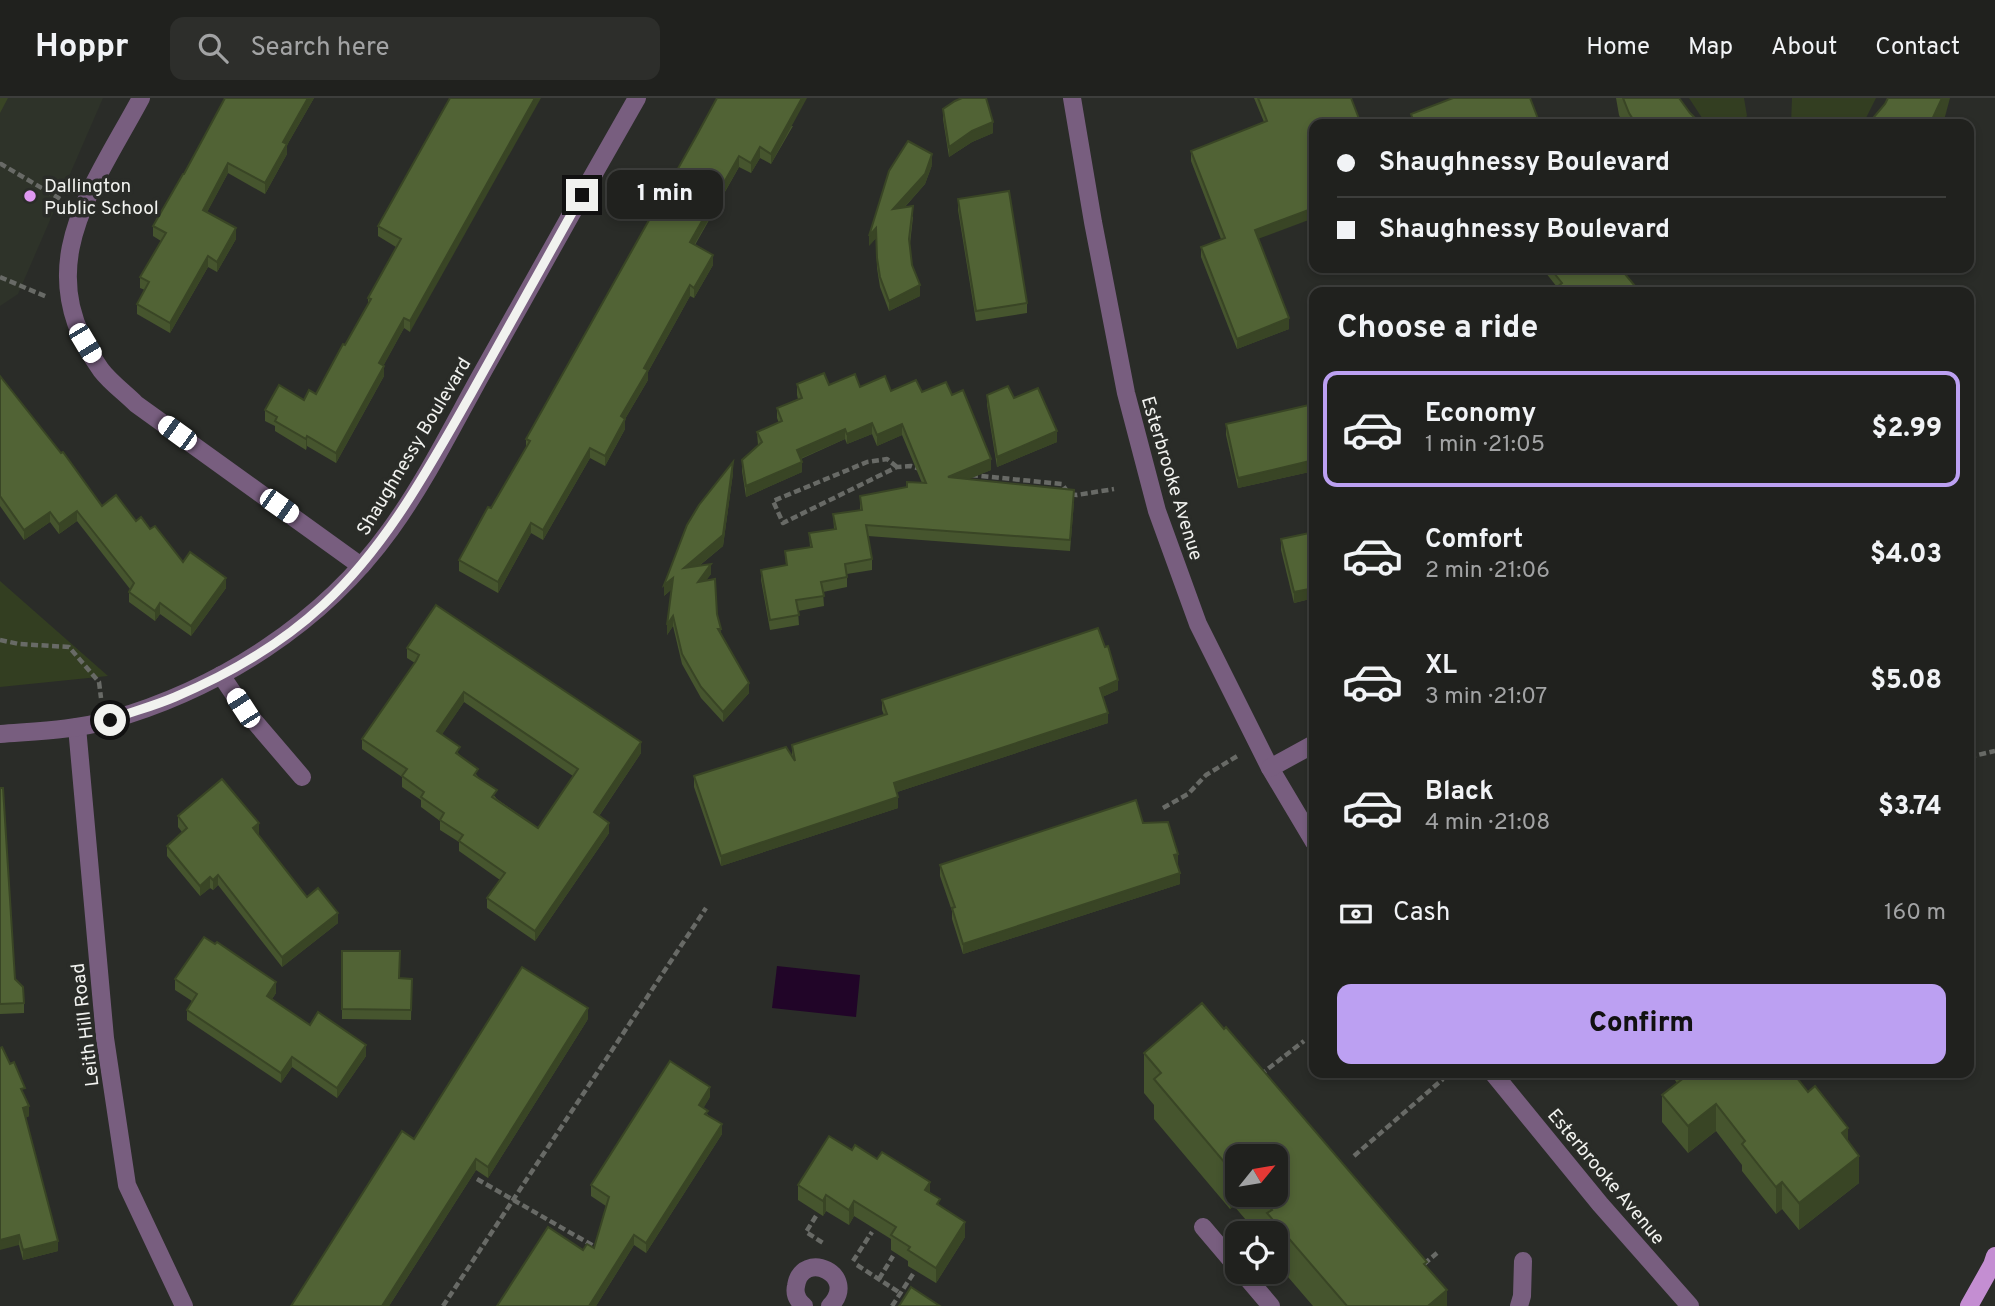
<!DOCTYPE html>
<html lang="en">
<head>
<meta charset="utf-8">
<style>
	:root { --surface:#20211e; --page:#2d2e2b; --text:#f1f3f6; --muted:#a2a3a4; --line:#3d3e3c; --accent:#bca0f2 }
	body { margin:0; font-family:Overpass,sans-serif; background:var(--page); color:var(--text); height:100vh; display:flex; flex-direction:column; font-size:26px; white-space:nowrap }
	* { box-sizing:border-box; margin:0 }
	p { font-size:23px; color:var(--muted) }
	.icon { flex:none; width:38px; height:38px; fill:none; stroke:currentColor; stroke-width:2; stroke-linecap:round; stroke-linejoin:round }
	.map { position:relative; flex:1; overflow:hidden }
	.side { position:absolute; left:1309px; top:189px; width:665px; height:791px; display:flex; flex-direction:column; background:var(--surface); border-radius:14px; box-shadow:0 4px 10px #0003,0 0 0 2px var(--line) }
	.side>* { flex:none }
	.guide { position:absolute; left:1309px; top:21px; width:665px; height:154px; border-radius:14px; box-shadow:0 4px 10px #0003,0 0 0 2px var(--line); display:grid; align-content:center; height:154px; padding:0 28px; background:var(--surface) }
	.needle { width:46px; rotate:60deg }
	.fabs { position:absolute; left:1225px; top:1046px; display:grid; gap:14px }
	.fabs a { display:grid; place-items:center; width:63px; height:63px; border-radius:14px; background:var(--surface); box-shadow:0 4px 10px #0003,0 0 0 2px var(--line); font-size:35px }
	.end { position:absolute; width:32px; height:32px; margin:-16px; border:9px solid #f1f2ef; background:#111; box-shadow:0 0 0 4px #111 }
	.from { border-radius:50% }
	.bubble { position:absolute; height:49px; border-radius:14px; background:var(--surface); box-shadow:0 4px 10px #0003,0 0 0 2px var(--line); font-size:23px; font-weight:800; line-height:49px; text-align:center }
	.car { position:absolute; width:21px; height:42px; margin:-21px -10px; border-radius:9px; box-shadow:0 0 5px 2px #0007; background:linear-gradient(#fff 24%,#345 0 40%,#fff 0 76%,#345 0 86%,#fff 0) }
	.guide b { display:flex; align-items:center; gap:24px; height:66px; font-size:26px }
	.guide b+b { border-top:2px solid var(--line) }
	.guide i { width:18px; height:18px; background:var(--text) }
	ul { padding:0; list-style:none }
	li { display:flex; align-items:center; gap:21px; height:116px; margin:0 14px 10px; padding:0 14px; border:4px solid transparent; border-radius:14px }
	li div { flex:1 }
	li b { display:block; font-size:26px }
	li em { font-style:normal; font-weight:800 }
	li.on { border-color:var(--accent) }
	li>.icon { width:63px; height:63px; stroke-width:1.5 }
	h2 { padding:0 28px; font-size:32px; line-height:84px }
	.pay { display:flex; align-items:center; gap:18px; height:77px; padding:0 28px; font-size:26px }
	.pay p { margin-inline-start:auto }
	.action { display:flex; gap:14px; margin-top:auto; padding:14px 28px }
	.action a { flex:1; height:80px; border-radius:14px; background:var(--accent); color:#111; font-size:28px; font-weight:800; line-height:80px; text-align:center }
	header { display:flex; align-items:center; gap:42px; box-sizing:border-box; height:98px; padding:0 35px; background:var(--surface); border-bottom:2px solid var(--line) }
	header strong { font-size:33px }
	nav { display:flex; gap:38px; margin-inline-start:auto; font-size:24px }
	.search { width:490px; height:63px; background:var(--page); display:flex; align-items:center; gap:18px; box-sizing:border-box; padding:0 24px; border-radius:14px; color:var(--muted); font-size:26px }
	.map>svg:first-child { display:block }
</style>
</head>
<body>
<header>
<strong>Hoppr</strong>
<div class="search"><svg class="icon" aria-label="search" viewBox="0 0 24 24"><circle cx="10" cy="10" r="6"/><path d="M15 15l6 6"/></svg>Search here</div>
<nav><a>Home</a><a>Map</a><a>About</a><a>Contact</a></nav>
</header>
<div class="map">
<svg width="1995" height="1208" viewBox="0 0 1995 1208">
	<rect width="100%" height="100%" fill="#2a2c28"/>
	<path fill="#2e3329" d="M0,0H103L18,196L0,208Z"/>
	<g fill="#333e21">
		<path d="M1689,0H1744L1747,18L1740,26H1706Z"/>
		<path d="M1792,0H1876L1863,26H1791Z"/>
		<path d="M0,483L108,578L0,589Z"/>
	</g>
	<path fill="#210528" d="M777,868L860,877L856,919L772,910Z"/>
	<g fill="none" stroke-linecap="round" stroke-linejoin="round">
		<g stroke="#686a66" stroke-width="4.5" stroke-dasharray="7 3.5" stroke-linecap="butt">
			<path d="M0,67L1,66L62,102"/>
			<path d="M0,179L47,199"/>
			<path d="M897,369L887,361L867,364L773,403L783,425L897,369L911,368L920,371"/>
			<path d="M971,377L1062,386L1069,396L1077,397L1114,391"/>
			<path d="M0,542L19,546L69,549L99,584L101,600"/>
			<path d="M1969,659L1995,653"/>
			<path d="M1163,710L1188,696L1206,677L1239,657"/>
			<path d="M1260,977L1304,943"/>
			<path d="M1354,1058L1443,981"/>
			<path d="M477,1081L597,1150"/>
			<path d="M816,1118L806,1134L823,1145"/>
			<path d="M853,1163L872,1134"/>
			<path d="M1424,1166L1437,1155"/>
			<path d="M857,1167L900,1195"/>
			<path d="M879,1181L893,1158"/>
			<path d="M443,1208L706,810"/>
			<path d="M892,1208L913,1176"/>
		</g>
		<g stroke="#785e7f" stroke-width="18">
			<path d="M141,0C91,93 28,170 101,272C110,284 125,295 136,306L361,468"/>
			<path d="M1072,0L1093,124L1126,295L1157,413L1198,526L1270,670L1314,744"/>
			<path d="M221,577L243,610L302,679"/>
			<path d="M77,629L105,940L127,1087L184,1208"/>
			<path d="M0,636C37,633 75,632 110,622C219,591 323,525 390,432C427,381 455,323 486,268C536,179 586,89 637,0"/>
			<path d="M1270,670L1314,646"/>
			<path d="M1493,975L1600,1106L1690,1208"/>
			<path d="M1203,1129L1237,1169"/>
			<path d="M1242,1174L1271,1208"/>
			<path d="M804,1208C798,1203 794,1197 796,1188C802,1150 860,1177 830,1208"/>
			<path d="M1519,1208L1522,1198L1523,1163"/>
		</g>
		<path stroke="#c48ed2" stroke-width="18" d="M1969,1208L1992,1167L1995,1158"/>
	</g>
	<g fill="#46552e" fill-rule="evenodd">
		<path d="M225,0H314L287,47V56L265,96L228,75L207,114L236,141L217,174L208,169L170,235L137,216V206L145,192L140,190V179L161,143L153,138V128L184,76Z"/>
		<path d="M450,0L410,234L404,230L383,268L384,278L336,365L307,348L306,352L275,333V328L265,323V312L304,302L316,296L345,247L368,206V200L396,149L378,138V128Z"/>
		<path d="M1254,0H1351L1258,141L1289,231L1237,251L1201,159V149L1221,141L1191,63V53L1264,24Z"/>
		<path d="M1616,0H1679L1690,15L1701,26H1623L1619,17Z"/>
		<path d="M943,11L993,35L972,44L949,59L943,21Z"/>
		<path d="M793,28L771,66L760,60L751,75L739,69L695,147L713,167L694,200L690,198L648,274V282L625,321V331L605,368L590,360L543,442L531,435L498,495L459,473V462L491,410L526,350V341L698,35Z"/>
		<path d="M932,67L925,86L904,110L913,119L910,146L912,167L920,198L889,213L880,189L877,170L876,140L869,148Z"/>
		<path d="M958,101L1027,205V215L976,223L958,112Z"/>
		<path d="M1542,170H1620L1557,189Z"/>
		<path d="M0,278L102,408L136,423L150,431L183,464L226,490L191,538L160,516L155,523L129,504V494L130,491L77,423L59,436L50,424L24,442L0,408Z"/>
		<path d="M797,286L860,289L891,293L952,297L991,372L968,381L1074,403L1070,453L868,438L872,461V472L847,476V489L823,494L824,508L798,513L799,527L770,532L761,482V472L786,467L785,453L810,449L809,435L834,431L833,416L860,412V398L907,389L922,385L902,337L877,348L872,336L847,346L845,341L801,361L802,374L746,399L742,373V362L758,347L757,334L779,325L777,320V310L798,301L797,297Z"/>
		<path d="M987,297L1014,300L1057,344L997,369L987,307Z"/>
		<path d="M1314,317V373L1238,390L1226,337V326Z"/>
		<path d="M733,375L723,448L699,468L711,476L706,482L717,516L721,535L749,595L723,624L701,600L682,566L673,528L667,537L672,491L664,498Z"/>
		<path d="M1314,434V500L1294,505L1281,452V441Z"/>
		<path d="M407,550L641,655L599,718L609,735L535,843L487,810V800L500,782L459,753V744L440,732V723L421,709V702L402,689V679L362,651V641L415,565L407,560ZM464,604L573,678L538,730L497,701L442,636Z"/>
		<path d="M1118,592L1102,599L1108,625L897,694L898,710L721,768L694,689V678L792,659V647L884,617L882,612V602Z"/>
		<path d="M0,690L15,881L24,905V915L0,916Z"/>
		<path d="M178,718L259,736L258,737L307,799L338,825L282,869L218,787L213,792L210,790L200,798L167,758V748L182,734L178,729Z"/>
		<path d="M1143,725L1178,766L1177,767L1180,786L963,856L952,821V813L940,778V767Z"/>
		<path d="M342,853L399,880L412,881L411,922L342,921Z"/>
		<path d="M175,881L276,895L272,901L310,927L366,958L337,1000L292,969L281,985L187,922V912L192,903L175,892Z"/>
		<path d="M588,921L488,1080L476,1072L389,1208H291L414,1041Z"/>
		<path d="M1144,955L1427,1169L1447,1208H1313L1276,1165V1136H1258L1234,1108L1230,1111L1154,1021V1007L1144,995ZM1237,1059L1276,1097H1237Z"/>
		<path d="M10,966L25,1000L29,1018L25,1020L58,1153L23,1162L19,1147Z"/>
		<path d="M1670,975H1793L1848,1043L1859,1085L1799,1132L1782,1111L1776,1116L1742,1073V1067L1716,1033L1688,1055L1662,1024V997L1677,985Z"/>
		<path d="M710,999L703,1010L722,1036L646,1155L634,1147L596,1208H497L583,1152L594,1150L606,1108L591,1098V1087Z"/>
		<path d="M852,1052L930,1095L965,1139L936,1185L908,1168V1163L891,1152V1141L854,1118L849,1127L826,1113L823,1118L798,1102V1087Z"/>
	</g>
	<g fill="#394525">
		<path d="M0,0H8L0,15Z"/>
		<path d="M308,0H314L287,47V56L265,96V85L283,44Z"/>
		<path d="M535,0H541L410,234V223Z"/>
		<path d="M802,0H807L771,66V56Z"/>
		<path d="M1942,0H1950L1943,26H1930Z"/>
		<path d="M993,24V35L972,44L949,59V49L972,33Z"/>
		<path d="M760,49V60L751,75V65Z"/>
		<path d="M932,56V67L925,86L893,122V111Z"/>
		<path d="M739,58V69L690,154V144Z"/>
		<path d="M228,65V75L203,122V112Z"/>
		<path d="M1314,110V120L1255,142V132Z"/>
		<path d="M236,130V141L217,174V164Z"/>
		<path d="M876,130V140L869,148V138Z"/>
		<path d="M713,157V167L694,200V190Z"/>
		<path d="M208,158V169L170,235V225Z"/>
		<path d="M690,187V198L648,274V282L625,321V331L605,368V358L621,318L644,270Z"/>
		<path d="M920,187V198L889,213V203Z"/>
		<path d="M404,220V230L379,276V265Z"/>
		<path d="M1289,220V231L1237,251V241Z"/>
		<path d="M384,268V278L336,365V355Z"/>
		<path d="M872,325V336L847,346V336Z"/>
		<path d="M902,326V337L877,348V337Z"/>
		<path d="M845,331V341L797,362V352Z"/>
		<path d="M1057,333V344L997,369V359Z"/>
		<path d="M307,338V348L306,352V341Z"/>
		<path d="M590,350V360L543,442V432Z"/>
		<path d="M991,361V372L948,390V379Z"/>
		<path d="M1314,362V373L1238,390V380Z"/>
		<path d="M733,364V375L723,448L684,480V470Z"/>
		<path d="M802,364V374L746,399V388Z"/>
		<path d="M77,413V423L59,436V426Z"/>
		<path d="M50,414V424L24,442V432Z"/>
		<path d="M531,425V435L498,495V484Z"/>
		<path d="M711,466V476L698,494V484Z"/>
		<path d="M226,480V490L191,538V528Z"/>
		<path d="M673,480V490L664,498V487Z"/>
		<path d="M1314,490V500L1294,505V494Z"/>
		<path d="M160,505V516L155,523V513Z"/>
		<path d="M673,518V528L667,537V527Z"/>
		<path d="M1118,582V592L1100,600V590Z"/>
		<path d="M749,585V595L723,624V614Z"/>
		<path d="M464,594V604L437,644V633Z"/>
		<path d="M1108,615V625L894,695V685Z"/>
		<path d="M641,644V655L594,725V714Z"/>
		<path d="M898,699V710L721,768V758Z"/>
		<path d="M259,725V736L253,741V730Z"/>
		<path d="M609,725V735L535,843V833Z"/>
		<path d="M1178,756V766L1174,768V757Z"/>
		<path d="M1180,775V786L963,856V846Z"/>
		<path d="M218,777V787L213,792V782Z"/>
		<path d="M210,779V790L200,798V788Z"/>
		<path d="M338,815V825L282,869V859Z"/>
		<path d="M276,884V895L267,908V898Z"/>
		<path d="M588,910V921L488,1080V1069Z"/>
		<path d="M366,947V958L337,1000V990Z"/>
		<path d="M292,959V969L281,985V975Z"/>
		<path d="M710,989V999L699,1018V1007Z"/>
		<path d="M1716,1006V1033L1688,1055V1028Z"/>
		<path d="M29,1008V1018L23,1021V1010Z"/>
		<path d="M722,1026V1036L646,1155V1145Z"/>
		<path d="M1848,1030V1057L1842,1035Z"/>
		<path d="M1859,1058V1085L1799,1132V1105Z"/>
		<path d="M476,1061V1072L389,1208H382Z"/>
		<path d="M1234,1068V1108L1230,1111V1071Z"/>
		<path d="M930,1084V1100L925,1092Z"/>
		<path d="M1782,1084V1111L1776,1116V1089Z"/>
		<path d="M826,1097V1113L823,1118V1103Z"/>
		<path d="M854,1103V1118L849,1127V1112Z"/>
		<path d="M965,1124V1139L936,1185V1170Z"/>
		<path d="M19,1137V1147L0,1152V1142Z"/>
		<path d="M634,1137V1147L596,1208H589Z"/>
		<path d="M58,1143V1153L23,1162V1152Z"/>
		<path d="M1447,1192V1208H1428Z"/>
	</g>
	<g fill="#516335" stroke="#394525" stroke-width="2" fill-rule="evenodd">
		<path d="M225,0H308L283,44L287,46L265,85L228,65L203,112L236,130L217,164L208,158L170,225L137,206L149,184L140,179L166,135L153,128L183,76H184Z"/>
		<path d="M450,0H535L410,223L404,220L379,265L384,268L336,355L307,338L306,341L275,323L277,319L265,312L279,287L304,302L309,292L316,296L343,246L345,247L371,201L368,200L401,141L378,128Z"/>
		<path d="M717,0H802L771,56L760,49L751,65L739,58L690,144L713,157L694,190L690,187L644,270L648,272L621,318L625,321L605,358L590,350L543,432L531,425L498,484L459,462L488,409L491,410L530,343L526,341L698,35Z"/>
		<path d="M962,0H986L993,24L972,33L949,49L943,11L955,3Z"/>
		<path d="M1258,0H1351L1361,26H1314V110L1255,132L1289,220L1237,241L1201,149L1225,140L1191,53L1267,23Z"/>
		<path d="M1453,0H1530L1540,26H1411L1414,25L1411,16Z"/>
		<path d="M1623,0H1679L1690,15L1701,26H1636L1629,15Z"/>
		<path d="M1888,0H1942L1930,26H1868L1885,6Z"/>
		<path d="M908,43L932,56L925,76L893,111L913,108L909,141L912,167L920,187L889,203L880,179L877,160L876,130L869,138L889,73Z"/>
		<path d="M1009,93L1027,205L976,213L958,101Z"/>
		<path d="M1550,170H1620L1640,194H1551L1562,185Z"/>
		<path d="M824,275L829,287L855,276L860,289L885,278L891,293L916,282L922,294L946,284L952,297L963,292L991,361L948,379L1074,392L1070,442L866,427L872,461L845,466L847,479L821,484L824,498L796,502L799,517L770,522L761,472L787,467L785,453L812,449L809,435L836,431L833,416L862,412L860,398L907,389V384L926,385L902,326L877,337L872,325L847,336L845,331L797,352L802,364L746,388L742,362L762,344L757,334L782,323L777,310L802,300L797,286Z"/>
		<path d="M0,278L61,355L63,354L102,408L116,397L136,423L141,419L150,431L155,428L183,464L190,454L226,480L191,528L160,505L155,513L129,494L134,485L77,413L59,426L50,414L24,432L0,398Z"/>
		<path d="M1008,288L1014,300L1038,290L1057,333L997,359L987,297Z"/>
		<path d="M1309,307L1312,318L1314,317V362L1238,380L1226,326Z"/>
		<path d="M733,364L723,437L684,470L711,466L698,484L715,481L717,516L721,531H718L749,585L723,614L701,589L682,556L673,518L667,527L673,480L664,487L687,427L699,407Z"/>
		<path d="M1314,434V490L1294,494L1281,441Z"/>
		<path d="M436,507L641,644L594,714L609,725L535,833L487,800L505,775L459,743L463,737L440,722L444,715L421,699L424,694L402,678L407,671L362,641L416,563L419,557L407,550ZM464,594L578,671L538,730L492,699L497,692L474,677L478,671L456,655L460,649L437,633Z"/>
		<path d="M1098,530L1105,549L1108,548L1118,582L1100,590L1108,615L894,685L898,699L721,758L694,678L786,649L795,663L792,647L887,616L882,602Z"/>
		<path d="M222,681L259,725L253,730L307,799L318,790L338,815L282,859L218,777L213,782L210,779L200,788L167,748L187,730L178,718Z"/>
		<path d="M0,690H3L15,881L23,889L24,905L0,906Z"/>
		<path d="M1136,702L1143,725L1168,724L1178,756L1174,757L1180,775L963,846L952,810L955,809L940,767Z"/>
		<path d="M204,839L215,846L217,844L276,884L267,898L310,927L318,914L366,947L337,990L292,959L281,975L187,912L197,896L175,881Z"/>
		<path d="M342,853H400L399,880L412,881L411,912L342,911Z"/>
		<path d="M522,869L588,910L488,1069L476,1061L382,1208H291L402,1033L414,1041Z"/>
		<path d="M1202,905L1224,931L1226,929L1427,1164L1424,1166L1447,1192L1428,1208H1347L1267,1115L1272,1112L1260,1097H1276V1059H1237V1071L1234,1068L1230,1071L1154,981L1161,975L1144,955Z"/>
		<path d="M2,949L10,966L14,964L25,990L21,991L29,1008L23,1010L58,1143L23,1152L19,1137L0,1142V950Z"/>
		<path d="M670,963L710,989L699,1007L708,1013L705,1016L722,1026L646,1145L634,1137L589,1208H497L548,1129L583,1152L587,1146L594,1150L609,1099L591,1087Z"/>
		<path d="M1690,975H1793L1808,994L1815,988L1848,1030L1842,1035L1859,1058L1799,1105L1782,1084L1776,1089L1742,1046L1745,1043L1716,1006L1688,1028L1662,997Z"/>
		<path d="M829,1038L852,1052L855,1047L877,1061L882,1054L930,1084L925,1092L940,1101L937,1106L965,1124L936,1170L908,1152L910,1149L891,1137L896,1129L854,1103L849,1112L826,1097L823,1103L798,1087Z"/>
		<path d="M911,1189L940,1208H899Z"/>
	</g>
	<g fill="none" stroke-linecap="round" stroke-linejoin="round">
		<path stroke="#f1f2ef" stroke-width="9" d="M110,622C131,614 154,608 175,599C227,577 281,546 323,507C387,448 428,371 471,296C508,230 545,163 582,97"/>
	</g>
	<circle fill="#df98f1" stroke="#2a2c28" stroke-width="2.5" cx="30" cy="98" r="7"/>
	<g text-anchor="middle" stroke-width="7" stroke-linejoin="round" paint-order="stroke">
		<g font-size="19" fill="#f1f2ef" stroke="#2a2c28" text-anchor="start">
			<text x="44" y="94">Dallington<tspan x="44" dy="22">Public School</tspan></text>
		</g>
		<g font-size="19" fill="#f1f2ef" stroke="#2a2c28">
			<text transform="translate(413 348) rotate(-59)" y="7">Shaughnessy Boulevard</text>
			<text transform="translate(1173 380) rotate(73)" y="7">Esterbrooke Avenue</text>
			<text transform="translate(84 927) rotate(-97)" y="7">Leith Hill Road</text>
			<text transform="translate(1607 1078) rotate(50)" y="7">Esterbrooke Avenue</text>
		</g>
	</g>
</svg>
<div class="fabs">
<a><svg class="needle" viewBox="-14 -14 28 28"><path d="M0-13l5 13h-10z" fill="#e53935"/><path d="M0 13l5-13h-10z" fill="#a2a3a4"/></svg></a>
<a><svg class="icon" aria-label="locate" viewBox="0 0 24 24"><circle cx="12" cy="12" r="6"/><path d="M12 2v4M12 18v4M2 12h4M18 12h4"/></svg></a>
</div>
<i class="end from" style="left:110px;top:622px"></i>
<i class="end" style="left:582px;top:97px"></i>
<div class="bubble" style="left:607px;top:72px;width:116px">1 min</div>
<i class="car" style="left:85px;top:245px;rotate:149deg"></i>
<i class="car" style="left:177px;top:335px;rotate:306deg"></i>
<i class="car" style="left:279px;top:408px;rotate:125deg"></i>
<i class="car" style="left:243px;top:610px;rotate:327deg"></i>
<div class="guide">
<b><i class="from"></i>Shaughnessy Boulevard</b>
<b><i></i>Shaughnessy Boulevard</b>
</div>
<section class="side">
<h2>Choose a ride</h2>
<ul>
<li class="on"><svg class="icon" aria-label="car" viewBox="0 0 24 24"><path d="M5 17H2v-5l4-1 3-4h7l3 4 3 1v5h-3M9 17h6M6 11h13"/><circle cx="7" cy="17" r="2"/><circle cx="17" cy="17" r="2"/></svg><div><b>Economy</b><p>1 min · 21:05</p></div><em>$2.99</em></li>
<li><svg class="icon" aria-label="car" viewBox="0 0 24 24"><path d="M5 17H2v-5l4-1 3-4h7l3 4 3 1v5h-3M9 17h6M6 11h13"/><circle cx="7" cy="17" r="2"/><circle cx="17" cy="17" r="2"/></svg><div><b>Comfort</b><p>2 min · 21:06</p></div><em>$4.03</em></li>
<li><svg class="icon" aria-label="car" viewBox="0 0 24 24"><path d="M5 17H2v-5l4-1 3-4h7l3 4 3 1v5h-3M9 17h6M6 11h13"/><circle cx="7" cy="17" r="2"/><circle cx="17" cy="17" r="2"/></svg><div><b>XL</b><p>3 min · 21:07</p></div><em>$5.08</em></li>
<li><svg class="icon" aria-label="car" viewBox="0 0 24 24"><path d="M5 17H2v-5l4-1 3-4h7l3 4 3 1v5h-3M9 17h6M6 11h13"/><circle cx="7" cy="17" r="2"/><circle cx="17" cy="17" r="2"/></svg><div><b>Black</b><p>4 min · 21:08</p></div><em>$3.74</em></li>
</ul>
<div class="pay"><svg class="icon" aria-label="cash" viewBox="0 0 24 24"><path d="M3 7h18v10H3z"/><circle cx="12" cy="12" r="2"/></svg>Cash<p>160 m</p></div>
<div class="action"><a>Confirm</a></div>
</section>
</div>
</body>
</html>
